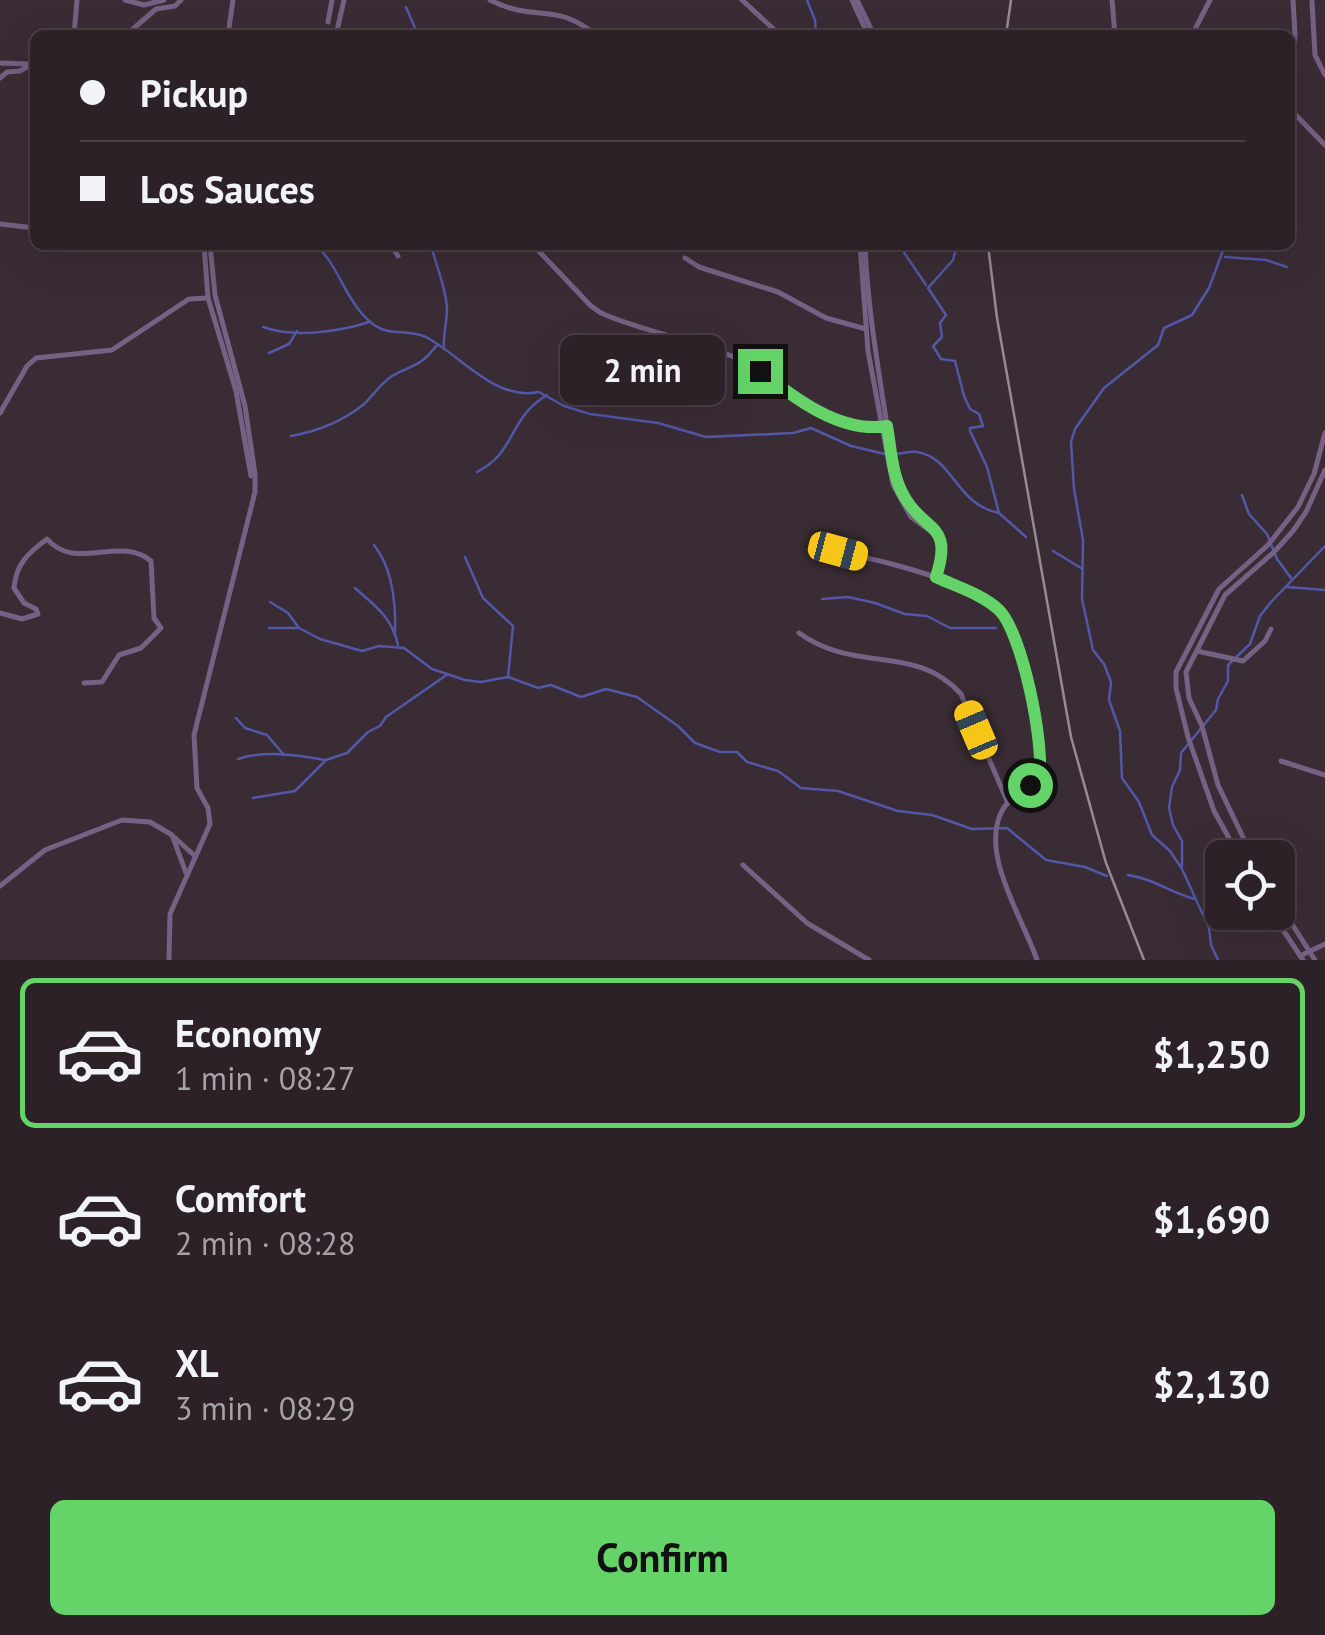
<!DOCTYPE html>
<html lang="en">
<head>
<meta charset="utf-8">
<style>
	:root { --surface:#2c2127; --page:#34292f; --text:#f1f3f6; --muted:#a6a3a7; --line:#483e44; --accent:#64d468 }
	body { margin:0; font-family:"PT Sans",sans-serif; background:var(--page); color:var(--text); height:100vh; display:flex; flex-direction:column; font-size:38px; white-space:nowrap }
	* { box-sizing:border-box; margin:0 }
	p { font-size:32px; color:var(--muted) }
	.icon { flex:none; width:55px; height:55px; fill:none; stroke:currentColor; stroke-width:2; stroke-linecap:round; stroke-linejoin:round }
	.map { position:relative; height:960px; overflow:hidden }
	.details { display:flex; flex-direction:column; background:var(--surface); flex:1 }
	.details>* { flex:none }
	.top-card { position:absolute; left:30px; top:30px; width:1265px; height:220px; border-radius:15px; box-shadow:0 10px 40px #0002,0 0 0 2px var(--line); display:grid; align-content:center; height:220px; padding:0 50px; background:var(--surface) }
	.buttons { position:absolute; left:1205px; top:840px; display:grid; gap:20px }
	.buttons a { display:grid; place-items:center; width:90px; height:90px; border-radius:15px; background:var(--surface); box-shadow:0 10px 40px #0002,0 0 0 2px var(--line); font-size:50px }
	.end { position:absolute; width:45px; height:45px; margin:-22px; border:12px solid #64d468; background:#111; box-shadow:0 0 0 5px #111 }
	.from { border-radius:50% }
	.bubble { position:absolute; height:70px; border-radius:15px; background:var(--surface); box-shadow:0 10px 40px #0002,0 0 0 2px var(--line); font-size:32px; font-weight:800; line-height:70px; text-align:center }
	.car { position:absolute; width:30px; height:60px; margin:-30px -15px; border-radius:12px; box-shadow:0 0 8px 2px #0007; background:linear-gradient(#f5c518 24%,#345 0 40%,#f5c518 0 76%,#345 0 86%,#f5c518 0) }
	.top-card b { display:flex; align-items:center; gap:35px; height:95px; font-size:38px }
	.top-card b+b { border-top:2px solid var(--line) }
	.top-card i { width:25px; height:25px; background:var(--text) }
	ul { padding:18px 0 0; list-style:none }
	li { display:flex; align-items:center; gap:30px; height:150px; margin:0 20px 15px; padding:0 30px; border:5px solid transparent; border-radius:15px }
	li div { flex:1 }
	li b { display:block; font-size:38px }
	li em { font-style:normal; font-weight:800 }
	li.selected { border-color:var(--accent) }
	li>.icon { width:90px; height:90px; stroke-width:1.5 }
	.action { display:flex; gap:20px; margin-top:auto; padding:20px 50px }
	.action a { flex:1; height:115px; border-radius:15px; background:var(--accent); color:#111; font-size:40px; font-weight:800; line-height:115px; text-align:center }
	.map>svg:first-child { display:block }
</style>
</head>
<body>
<div class="map">
<svg width="1325" height="960" viewBox="0 0 1325 960">
	<rect width="100%" height="100%" fill="#3a2c34"/>
	<g fill="none" stroke-linecap="round" stroke-linejoin="round">
		<g stroke="#5257a7" stroke-width="2.5">
			<path d="M807,0L815,20L816,35"/>
			<path d="M406,7L418,35"/>
			<path d="M1290,178L1296,177"/>
			<path d="M316,245C340,267 346,304 374,325C389,336 409,329 426,337C463,357 495,401 539,392L564,406L590,414L658,423L706,437L793,433L811,428L851,446L885,454"/>
			<path d="M431,245C436,266 446,287 447,309C447,322 443,334 444,349"/>
			<path d="M887,245L903,251L926,285"/>
			<path d="M957,245L953,260L928,288L946,315L940,323L942,337L933,346L941,359L955,361L964,396L970,409L979,414L983,426L970,428V431L987,467L999,513L1026,537"/>
			<path d="M1225,257L1266,260L1287,267"/>
			<path d="M263,327C293,338 339,332 369,322"/>
			<path d="M269,353L289,344L297,331"/>
			<path d="M291,436C319,431 342,422 364,404C374,395 380,384 392,376C415,363 419,368 437,345"/>
			<path d="M893,454C900,454 910,451 917,452C954,458 955,504 999,513"/>
			<path d="M477,472C517,452 507,419 547,395"/>
			<path d="M1242,495L1249,514L1267,534L1277,559L1291,578"/>
			<path d="M374,545C393,569 396,604 395,633"/>
			<path d="M1053,551L1081,568"/>
			<path d="M465,557L483,598L513,626L508,677"/>
			<path d="M1287,587L1325,590"/>
			<path d="M355,588C375,606 392,617 398,645"/>
			<path d="M822,599L848,597L875,603L905,614L927,616L950,628H996"/>
			<path d="M270,602L288,613L299,628L320,639L362,651L379,646L404,648L432,669L465,680L481,682L508,677L538,688L551,685L581,697L606,689L637,697L678,726L695,743L720,752H737L747,762L778,771L801,788L838,791L898,811L932,815L972,829L1007,828L1046,860L1085,867L1107,876"/>
			<path d="M269,628H297"/>
			<path d="M236,718L245,728L267,735L284,755"/>
			<path d="M238,759C266,750 297,755 325,760"/>
			<path d="M253,798L295,791L326,760L347,753L368,732L380,726L386,717L448,674"/>
			<path d="M1182,866V841L1173,825L1169,808L1172,787L1180,770L1181,753L1216,710L1218,699L1228,681V665L1250,644L1260,616L1271,602L1325,546"/>
			<path d="M1128,875C1155,879 1171,893 1195,899"/>
			<path d="M1218,960L1211,945L1209,928L1182,869L1170,851L1152,835L1139,802L1122,778L1120,731L1109,700L1111,682L1104,664L1093,650L1082,599L1083,540L1074,489L1071,442L1075,429L1104,388L1158,345L1164,328L1192,315L1209,288L1225,245"/>
		</g>
		<g stroke="#746183" stroke-width="5">
			<path d="M125,0L144,5L164,0"/>
			<path d="M490,0C538,24 552,0 596,35"/>
			<path d="M742,0L780,35"/>
			<path d="M852,0L868,35"/>
			<path d="M857,0L874,35"/>
			<path d="M1112,0L1115,35"/>
			<path d="M1312,1L1315,55L1325,75"/>
			<path d="M328,22L332,0"/>
			<path d="M74,35L77,0"/>
			<path d="M126,35L156,9L175,6L181,0"/>
			<path d="M228,35L233,0"/>
			<path d="M336,35L344,0"/>
			<path d="M1192,35L1210,0"/>
			<path d="M0,63L27,64"/>
			<path d="M0,78L7,72L20,71L32,64"/>
			<path d="M1290,91L1295,34L1293,0"/>
			<path d="M1290,109L1325,145"/>
			<path d="M35,201V212"/>
			<path d="M0,224L35,228"/>
			<path d="M60,245L68,250L72,245"/>
			<path d="M204,245L208,298L236,391L251,476"/>
			<path d="M391,245L398,256"/>
			<path d="M533,245L591,306L601,313C644,332 691,339 734,357C786,378 824,436 887,426"/>
			<path d="M860,245L868,351L893,485L911,517L937,536"/>
			<path d="M865,245C867,297 875,348 883,400C888,428 890,458 899,485C913,529 955,516 936,577"/>
			<path d="M685,258L699,267L778,292L826,318L866,329"/>
			<path d="M0,413L27,366L36,358L112,350L189,299L208,298"/>
			<path d="M812,549C856,552 973,580 1001,613C1028,643 1039,730 1040,770C1034,788 1012,793 1003,809C978,852 1023,918 1037,960"/>
			<path d="M0,613L22,619L38,614L36,609L24,603L14,588C16,564 28,553 47,539C75,572 120,535 151,561L154,618L161,628L141,648L119,655L102,682L84,683"/>
			<path d="M799,633C856,674 915,643 961,694L1008,803"/>
			<path d="M1197,651L1243,661L1265,641L1271,629"/>
			<path d="M1281,761L1325,775"/>
			<path d="M174,837L195,856"/>
			<path d="M1240,858L1214,811L1188,737L1176,688V672L1219,589L1268,545L1298,507L1314,474L1325,433"/>
			<path d="M1253,858L1218,785L1202,726L1189,698L1186,672L1225,595L1274,552L1293,531L1306,512L1325,470"/>
			<path d="M743,865L807,923L869,960"/>
			<path d="M0,886L45,850L122,820L150,822L172,835L186,873"/>
			<path d="M1278,902L1315,960"/>
			<path d="M1271,912L1303,960"/>
			<path d="M1300,956L1325,944"/>
			<path d="M169,960L170,914L210,824L208,808L197,788L194,735L255,492V474L245,406L215,295L210,245"/>
		</g>
		<g stroke="#978b92" stroke-width="2.5">
			<path d="M1006,35L1011,0"/>
			<path d="M988,245L997,318L1071,737L1106,863L1144,960"/>
		</g>
	</g>
	<g fill="none" stroke-linecap="round" stroke-linejoin="round">
		<path stroke="#64d468" stroke-width="12" d="M760,371C794,398 841,434 887,426C891,449 892,476 904,496C924,533 954,522 936,577C957,587 982,594 999,610C1022,632 1045,745 1039,776L1030,785"/>
	</g>
</svg>
<div class="buttons">
<a><svg class="icon" aria-label="locate" viewBox="0 0 24 24"><circle cx="12" cy="12" r="6"/><path d="M12 2v4M12 18v4M2 12h4M18 12h4"/></svg></a>
</div>
<i class="end from" style="left:1030px;top:785px"></i>
<i class="end" style="left:760px;top:371px"></i>
<div class="bubble" style="left:560px;top:335px;width:165px">2 min</div>
<i class="car" style="left:838px;top:551px;rotate:105deg"></i>
<i class="car" style="left:976px;top:730px;rotate:337deg"></i>
<div class="top-card">
<b><i class="from"></i>Pickup</b>
<b><i></i>Los Sauces</b>
</div>
</div>
<section class="details">
<ul>
<li class="selected"><svg class="icon" aria-label="car" viewBox="0 0 24 24"><path d="M5 17H2v-5l4-1 3-4h7l3 4 3 1v5h-3M9 17h6M6 11h13"/><circle cx="7" cy="17" r="2"/><circle cx="17" cy="17" r="2"/></svg><div><b>Economy</b><p>1 min · 08:27</p></div><em>$1,250</em></li>
<li><svg class="icon" aria-label="car" viewBox="0 0 24 24"><path d="M5 17H2v-5l4-1 3-4h7l3 4 3 1v5h-3M9 17h6M6 11h13"/><circle cx="7" cy="17" r="2"/><circle cx="17" cy="17" r="2"/></svg><div><b>Comfort</b><p>2 min · 08:28</p></div><em>$1,690</em></li>
<li><svg class="icon" aria-label="car" viewBox="0 0 24 24"><path d="M5 17H2v-5l4-1 3-4h7l3 4 3 1v5h-3M9 17h6M6 11h13"/><circle cx="7" cy="17" r="2"/><circle cx="17" cy="17" r="2"/></svg><div><b>XL</b><p>3 min · 08:29</p></div><em>$2,130</em></li>
</ul>
<div class="action"><a>Confirm</a></div>
</section>
</body>
</html>
